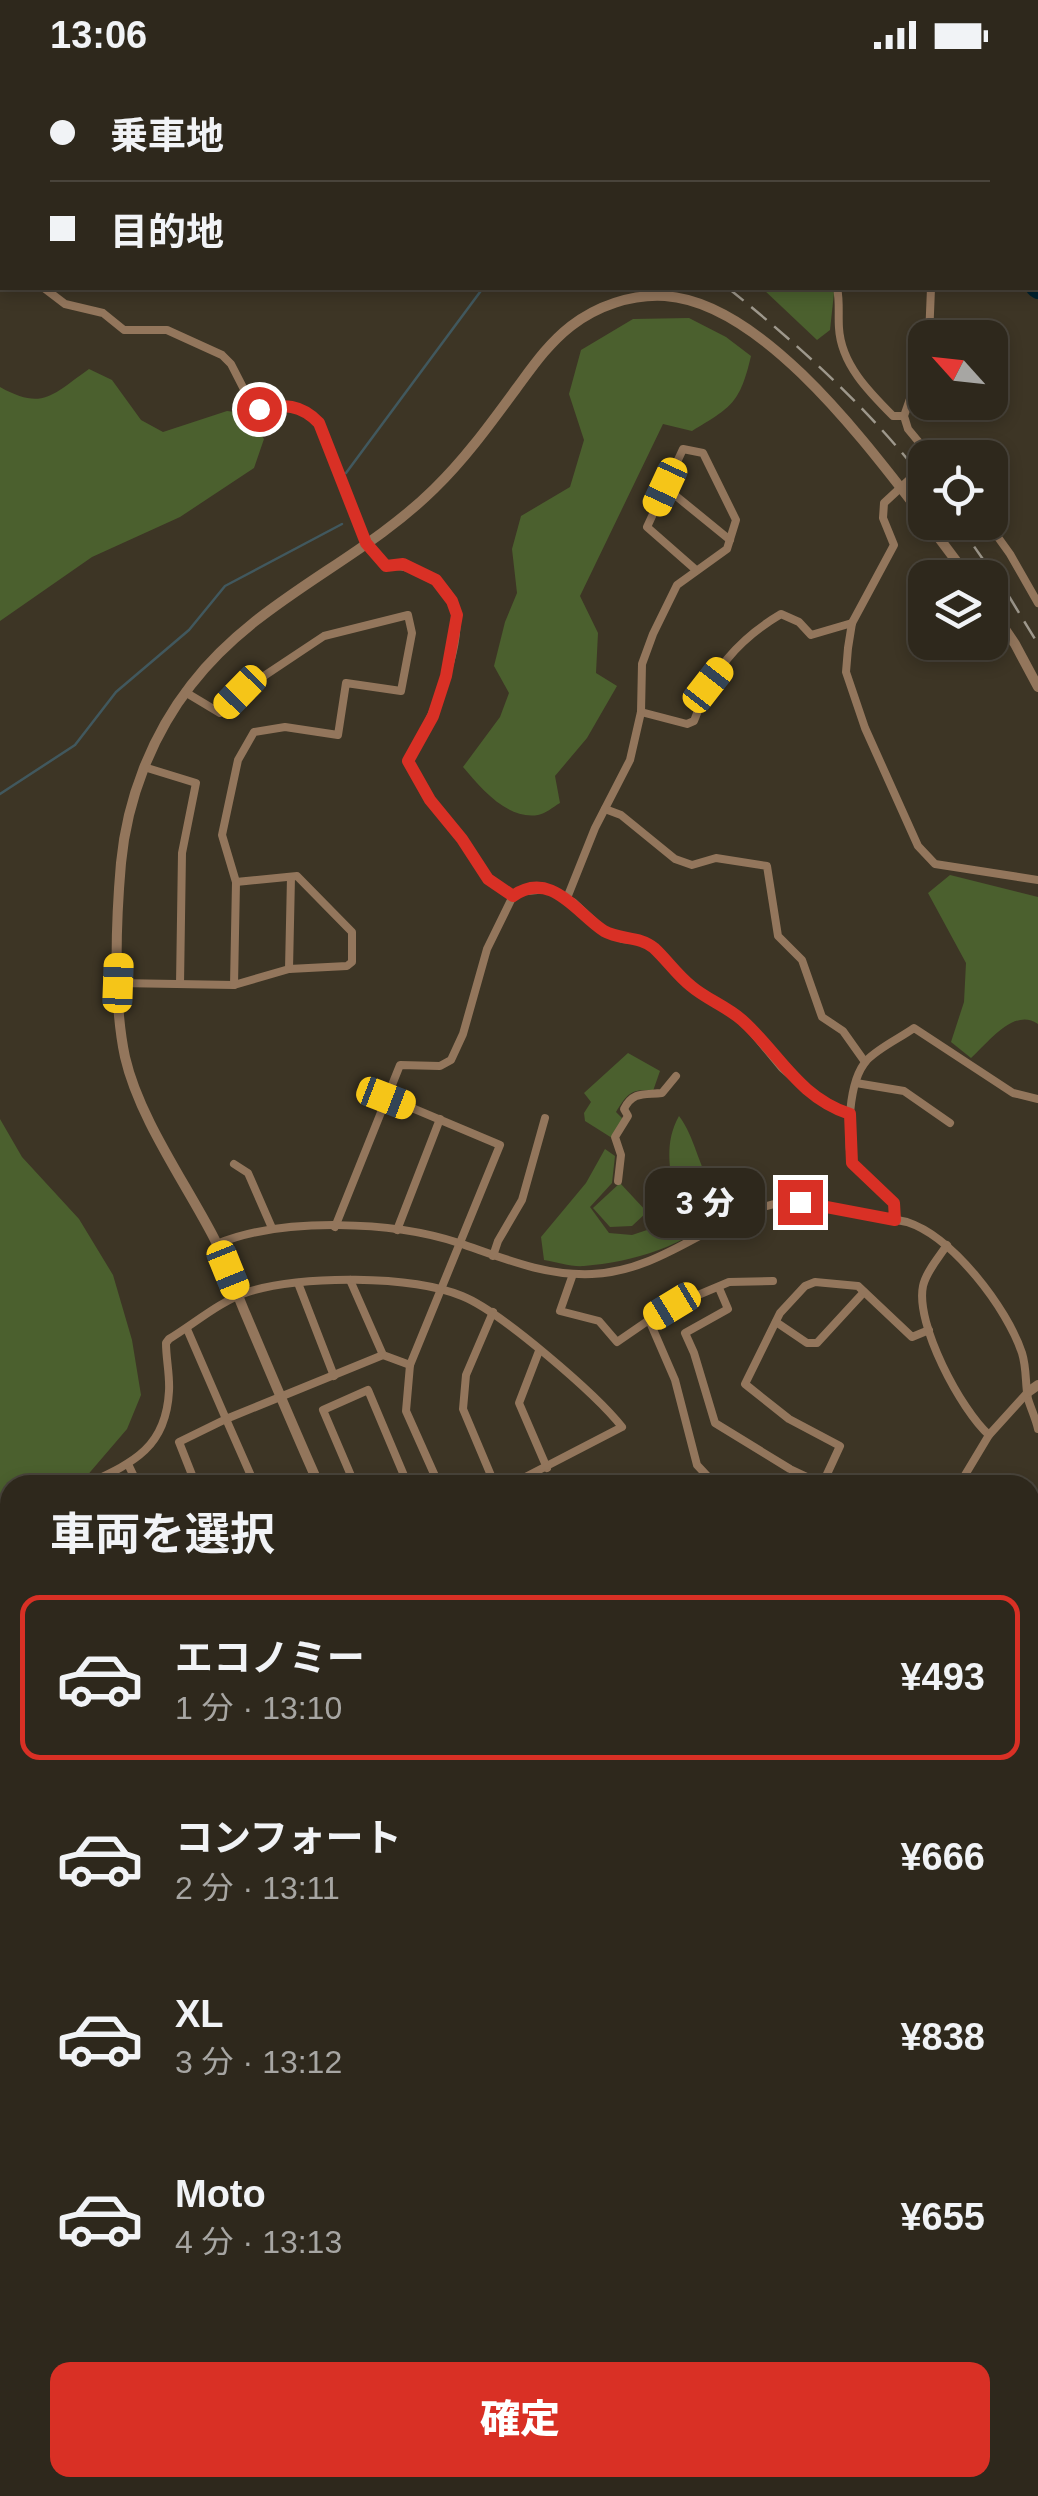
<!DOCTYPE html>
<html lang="ja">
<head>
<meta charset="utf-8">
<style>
	:root { --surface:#2e281c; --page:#363025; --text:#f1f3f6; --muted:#a7a6a3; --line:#49443b; --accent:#d93025 }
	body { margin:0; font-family:Helvetica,"Noto Sans JP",sans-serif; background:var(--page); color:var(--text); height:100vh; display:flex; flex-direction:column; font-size:38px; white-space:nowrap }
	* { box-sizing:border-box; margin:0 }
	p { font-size:32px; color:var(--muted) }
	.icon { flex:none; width:55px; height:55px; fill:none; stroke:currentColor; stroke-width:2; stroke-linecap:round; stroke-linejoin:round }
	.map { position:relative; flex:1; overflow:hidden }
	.drawer { position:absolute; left:0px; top:1405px; width:1040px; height:1022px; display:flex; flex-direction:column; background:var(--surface); border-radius:30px 30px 0 0; box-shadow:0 5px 15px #0003,0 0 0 2px var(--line) }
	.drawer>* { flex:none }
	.banner { position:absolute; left:0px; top:0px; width:1040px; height:220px; box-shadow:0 5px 15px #0003,0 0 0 2px var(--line); display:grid; align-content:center; height:220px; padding:0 50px; background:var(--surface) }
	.needle { width:65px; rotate:297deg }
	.buttons { position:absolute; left:908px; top:250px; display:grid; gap:20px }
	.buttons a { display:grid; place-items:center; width:100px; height:100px; border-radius:20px; background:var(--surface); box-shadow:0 5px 15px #0003,0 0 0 2px var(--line); font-size:50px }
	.end { position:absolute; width:45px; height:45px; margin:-22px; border:12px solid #d93025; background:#fff; box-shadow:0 0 0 5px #fff }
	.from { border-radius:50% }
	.bubble { position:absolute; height:70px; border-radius:20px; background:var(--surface); box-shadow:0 5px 15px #0003,0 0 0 2px var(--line); font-size:32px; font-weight:800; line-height:70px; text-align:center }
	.car { position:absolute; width:30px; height:60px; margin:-30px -15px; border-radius:12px; box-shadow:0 0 8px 2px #0007; background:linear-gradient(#f5c518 24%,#345 0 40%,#f5c518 0 76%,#345 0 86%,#f5c518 0) }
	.banner b { display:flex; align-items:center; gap:35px; height:95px; font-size:38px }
	.banner b+b { border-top:2px solid var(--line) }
	.banner i { width:25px; height:25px; background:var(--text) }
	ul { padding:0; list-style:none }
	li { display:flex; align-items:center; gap:30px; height:165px; margin:0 20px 15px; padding:0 30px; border:5px solid transparent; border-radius:20px }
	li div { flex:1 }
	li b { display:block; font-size:38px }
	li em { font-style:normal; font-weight:800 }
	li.current { border-color:var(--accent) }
	li>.icon { width:90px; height:90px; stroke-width:1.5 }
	h2 { padding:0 50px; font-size:45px; line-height:120px }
	.button { display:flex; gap:20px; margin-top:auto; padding:20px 50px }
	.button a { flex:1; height:115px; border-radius:20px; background:var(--accent); color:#fff; font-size:40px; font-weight:800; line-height:115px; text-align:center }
	.status { display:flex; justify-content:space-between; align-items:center; height:70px; padding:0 50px; background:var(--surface); direction:ltr }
	.status svg { height:28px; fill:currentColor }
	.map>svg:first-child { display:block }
</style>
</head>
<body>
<div class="status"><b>13:06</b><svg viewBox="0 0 49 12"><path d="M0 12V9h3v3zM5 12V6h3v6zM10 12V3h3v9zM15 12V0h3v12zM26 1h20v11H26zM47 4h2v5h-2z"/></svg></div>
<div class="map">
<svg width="1038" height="2426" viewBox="0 0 1038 2426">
	<rect width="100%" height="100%" fill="#3d3525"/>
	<g fill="#4b602e">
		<path d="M770,218H831L834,223L830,260L817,270L763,219Z"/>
		<path d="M689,248L726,267L751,286C740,333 732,337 692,361L663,354L580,526L598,563L596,603L617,616L587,668L555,706L560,733C553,737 545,744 538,745C507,750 481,718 463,697L500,647L509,623L494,596L505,552L517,523L512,479L521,446L570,417L584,370L569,324L581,280L633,249Z"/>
		<path d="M89,299L112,310L141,350L163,362L227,341L243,343L264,369L254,398L180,447L92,487L0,551V317C43,341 52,325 89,299Z"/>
		<path d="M950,805L1038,827V954C1014,937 989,972 971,988L951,972L964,932L966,893L928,823Z"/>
		<path d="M628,983L660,1001L653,1021C631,1018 627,1024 616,1042L623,1049L612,1068L585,1051L584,1043L591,1032L584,1023Z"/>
		<path d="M679,1046C695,1067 698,1096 713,1117L710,1141L722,1140C689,1176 632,1192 584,1196C571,1197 557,1192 544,1190L541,1167L586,1113L605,1079L615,1086L612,1113L590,1137L609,1163L632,1165L653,1158L655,1144L674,1126C670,1097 664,1073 679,1046Z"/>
		<path d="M0,1049L22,1087L79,1149L113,1205L132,1270L141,1325L127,1359L79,1415H10V1481L0,1484Z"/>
		<path d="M620,1113L647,1142L632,1156L610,1157L593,1138Z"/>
	</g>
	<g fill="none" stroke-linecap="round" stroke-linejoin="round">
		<g stroke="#41585e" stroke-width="2.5">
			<path d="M643,2L645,0"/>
			<path d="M346,403L483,218"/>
			<path d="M0,724L75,675L116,622L189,560L225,516L342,454"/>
		</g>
		<g stroke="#00222f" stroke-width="18">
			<path d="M836,0L838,2"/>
			<path d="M1035,218L1038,220"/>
		</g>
		<g stroke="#93765c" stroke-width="8">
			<path d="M467,0L470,2"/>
			<path d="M1038,48V47"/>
			<path d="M0,184L2,186"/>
			<path d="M44,218L65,234L103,243L124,260H167L222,285L231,294L253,337C283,341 294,327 319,353L365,473L386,496C414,494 452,511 456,544C461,583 428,658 408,691L430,730L462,769L488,809L513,826"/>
			<path d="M837,218C840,231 838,244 839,258C841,294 869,322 893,346H904"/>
			<path d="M929,268L931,218"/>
			<path d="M925,286L904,346L908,359L932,388"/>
			<path d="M925,395L884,433L883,448L894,475L852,553L848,578L846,602L865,658L918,776L935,794L1038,810"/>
			<path d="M665,417L730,470"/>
			<path d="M987,452L1010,484L1038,533"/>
			<path d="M641,642L687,654L694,651C711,602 737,570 781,544L799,552L811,565L852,553"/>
			<path d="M144,697L196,713L182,783L180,914"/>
			<path d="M605,739L621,745L675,789L692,795L716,788L767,796L778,866L802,890L822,947L843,961L865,992"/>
			<path d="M567,828L595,758L630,690L641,642L642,594L653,564L677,515L727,479L736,450L703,383L683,379L647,457L696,500"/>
			<path d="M289,899L291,807"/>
			<path d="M118,913L234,915L289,899L347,896L352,892V862L297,806L236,812L222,765L238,690L254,662L285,657L338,665L346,613L401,621L412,563L408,545L324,566L240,622L220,643L185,622"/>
			<path d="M234,915L236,812"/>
			<path d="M856,1013L904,1021L950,1053"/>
			<path d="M386,1027L500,1075L410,1295L406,1341L439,1415"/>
			<path d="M234,1094L248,1103L272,1158"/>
			<path d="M618,1111L621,1085L615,1067L628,1046L624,1039C633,1021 644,1025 662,1023L676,1006"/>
			<path d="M895,1150L894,1133L851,1093C848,1066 847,1012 867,990C880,977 900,968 914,958L1013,1023L1038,1029"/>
			<path d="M335,1157L400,995L440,996L451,990L463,964L487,879L511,830L518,822L547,819L573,832L603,860L622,869L644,871L653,877L691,917L744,952L782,998L813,1025L850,1044"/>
			<path d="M397,1160L440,1049"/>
			<path d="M217,1174C282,1147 393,1151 459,1173C503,1188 544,1206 592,1204C672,1201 726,1132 800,1131L907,1152C953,1167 1007,1238 1022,1283C1027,1299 1025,1314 1028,1329C1031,1339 1036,1349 1038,1359"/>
			<path d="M947,1175C939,1187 926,1202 923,1216C915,1254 961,1340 989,1365"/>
			<path d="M493,1186L498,1171L522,1130L545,1048"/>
			<path d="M573,1204L560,1241L599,1251L617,1272L649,1250"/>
			<path d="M350,1210L383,1285L410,1295"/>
			<path d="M298,1213L334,1306"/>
			<path d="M719,1218L728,1239L685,1263L694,1283L715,1353L790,1399L822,1414"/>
			<path d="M493,1242L466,1305L463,1339L495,1415"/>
			<path d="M776,1252L807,1273H817L864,1222"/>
			<path d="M187,1259L226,1349L383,1285"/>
			<path d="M539,1281L519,1333L547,1398"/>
			<path d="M128,1394L138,1415"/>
			<path d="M85,1415C132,1393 166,1379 169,1321C170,1305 166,1289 166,1273L169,1269C194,1254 220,1231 248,1222C300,1205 411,1205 462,1226C500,1241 596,1324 622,1357L510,1415"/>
			<path d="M196,1415L179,1372L226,1349L255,1415"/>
			<path d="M355,1415L323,1340L368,1320L408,1415"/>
			<path d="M416,1415L434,1406"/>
			<path d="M721,1415L711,1410L697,1395L675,1310L649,1250L672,1236L729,1212L773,1211"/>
			<path d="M822,1415L840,1376L789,1349L745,1314L780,1243L805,1216L815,1212L858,1216L912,1267L929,1260"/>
			<path d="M959,1415L989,1365L1028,1322"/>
			<path d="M0,1457L10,1462"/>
			<path d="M1030,1486L1038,1490"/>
			<path d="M0,1494L10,1478"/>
			<path d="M1030,1532L1038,1530"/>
			<path d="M1030,1620L1038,1613"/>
			<path d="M0,1674L10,1672"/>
			<path d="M1030,1678L1038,1687"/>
			<path d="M1030,1735L1038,1740"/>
			<path d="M1030,1796L1038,1774"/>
			<path d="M1030,1802L1038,1804"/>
			<path d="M0,1858L10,1851"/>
			<path d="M1030,1920L1038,1916"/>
			<path d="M1030,1959L1038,2012"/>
			<path d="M0,2022L10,2018"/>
			<path d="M1030,2069L1038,2016"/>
			<path d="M0,2080L10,2111"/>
			<path d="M0,2134L10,2130"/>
			<path d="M0,2162L10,2159"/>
			<path d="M0,2246L10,2243"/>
			<path d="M0,2273L10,2294"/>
			<path d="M0,2414L6,2426"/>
			<path d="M68,2418L72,2426"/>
			<path d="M136,2418L139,2426"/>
			<path d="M287,2418L295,2426"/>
			<path d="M917,2418L927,2426"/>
			<path d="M114,2426L127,2418"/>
			<path d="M210,2426L223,2418"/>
			<path d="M327,2426L339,2418"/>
			<path d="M430,2426L432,2418"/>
			<path d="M785,2426L788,2418"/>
			<path d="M953,2426L960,2418"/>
		</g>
		<g stroke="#93765c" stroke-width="10">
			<path d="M927,452L969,508"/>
			<path d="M990,537L1015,574L1038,617"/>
			<path d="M1028,1322L1038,1315"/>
			<path d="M319,1415C294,1359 270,1302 246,1245C235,1220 227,1193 214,1168C185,1112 139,1048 125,987C113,931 116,850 121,793C127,729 152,665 191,615C257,529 359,493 434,419C465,389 491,353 516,319C533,296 548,274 571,256C597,236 631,224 665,226C764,233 868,376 925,449"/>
			<path d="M1030,1859L1038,1857"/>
			<path d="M0,2180L10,2177"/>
			<path d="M1030,2389L1038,2375"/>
			<path d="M591,2426L596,2418"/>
			<path d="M997,2426L1005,2418"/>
		</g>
		<g stroke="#c7986e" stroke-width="11">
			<path d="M0,1742L10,1775"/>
			<path d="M205,2418L208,2426"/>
		</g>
		<path stroke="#fed3ac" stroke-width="14" d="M1029,2426L1038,2414"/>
		<g stroke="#9e988c" stroke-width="2.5" stroke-dasharray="20 10" stroke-linecap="butt">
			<path d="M443,0L446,2"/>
			<path d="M728,218C800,276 868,338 925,411"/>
			<path d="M957,452L1010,528L1038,574"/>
		</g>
	</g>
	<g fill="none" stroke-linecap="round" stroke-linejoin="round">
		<path stroke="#d93025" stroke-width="12" d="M259,339C284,334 301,334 319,353L366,473L386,496L403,494L436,510L452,531L457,545L446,606L433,646L408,691L430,730L462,769L488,809L513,826C551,799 577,844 604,861C620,870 640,866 654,878C667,890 677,905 691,916C706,929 726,936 742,950C779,983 798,1027 850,1044L852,1093L894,1133L895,1150L800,1132"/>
	</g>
</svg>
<div class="buttons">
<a><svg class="needle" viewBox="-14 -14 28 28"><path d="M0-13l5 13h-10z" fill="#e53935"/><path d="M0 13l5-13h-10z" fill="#a7a6a3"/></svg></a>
<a><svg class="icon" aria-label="locate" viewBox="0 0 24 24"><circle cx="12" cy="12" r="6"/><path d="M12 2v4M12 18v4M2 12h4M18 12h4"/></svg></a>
<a><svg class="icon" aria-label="layers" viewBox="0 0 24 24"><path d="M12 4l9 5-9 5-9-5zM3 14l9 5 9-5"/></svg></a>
</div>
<i class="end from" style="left:259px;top:339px"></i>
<i class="end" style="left:800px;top:1132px"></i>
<div class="bubble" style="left:645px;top:1098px;width:120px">3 分</div>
<i class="car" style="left:665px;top:417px;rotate:205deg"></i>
<i class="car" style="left:708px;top:615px;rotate:38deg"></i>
<i class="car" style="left:240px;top:622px;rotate:224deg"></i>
<i class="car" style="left:118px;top:913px;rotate:2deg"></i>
<i class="car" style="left:386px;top:1028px;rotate:111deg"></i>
<i class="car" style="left:228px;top:1200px;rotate:158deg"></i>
<i class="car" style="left:672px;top:1236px;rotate:239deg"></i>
<div class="banner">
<b><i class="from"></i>乗車地</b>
<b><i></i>目的地</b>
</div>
<section class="drawer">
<h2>車両を選択</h2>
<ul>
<li class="current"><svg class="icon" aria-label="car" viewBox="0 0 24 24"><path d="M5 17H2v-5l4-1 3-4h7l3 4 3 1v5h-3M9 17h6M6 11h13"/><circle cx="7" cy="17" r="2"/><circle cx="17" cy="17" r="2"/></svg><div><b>エコノミー</b><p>1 分 · 13:10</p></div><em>¥493</em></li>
<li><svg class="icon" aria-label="car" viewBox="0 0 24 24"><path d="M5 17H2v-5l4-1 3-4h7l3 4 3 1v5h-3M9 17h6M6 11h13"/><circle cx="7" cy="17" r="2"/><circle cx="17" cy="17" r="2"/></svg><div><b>コンフォート</b><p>2 分 · 13:11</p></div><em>¥666</em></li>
<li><svg class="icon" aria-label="car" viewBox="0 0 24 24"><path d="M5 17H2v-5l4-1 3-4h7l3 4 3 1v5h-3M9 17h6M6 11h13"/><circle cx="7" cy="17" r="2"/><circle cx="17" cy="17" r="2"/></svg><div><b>XL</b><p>3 分 · 13:12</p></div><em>¥838</em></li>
<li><svg class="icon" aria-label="car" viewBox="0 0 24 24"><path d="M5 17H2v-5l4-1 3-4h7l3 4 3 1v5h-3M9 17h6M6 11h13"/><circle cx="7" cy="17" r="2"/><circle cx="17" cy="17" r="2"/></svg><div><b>Moto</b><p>4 分 · 13:13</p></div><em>¥655</em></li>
</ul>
<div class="button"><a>確定</a></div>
</section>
</div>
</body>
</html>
